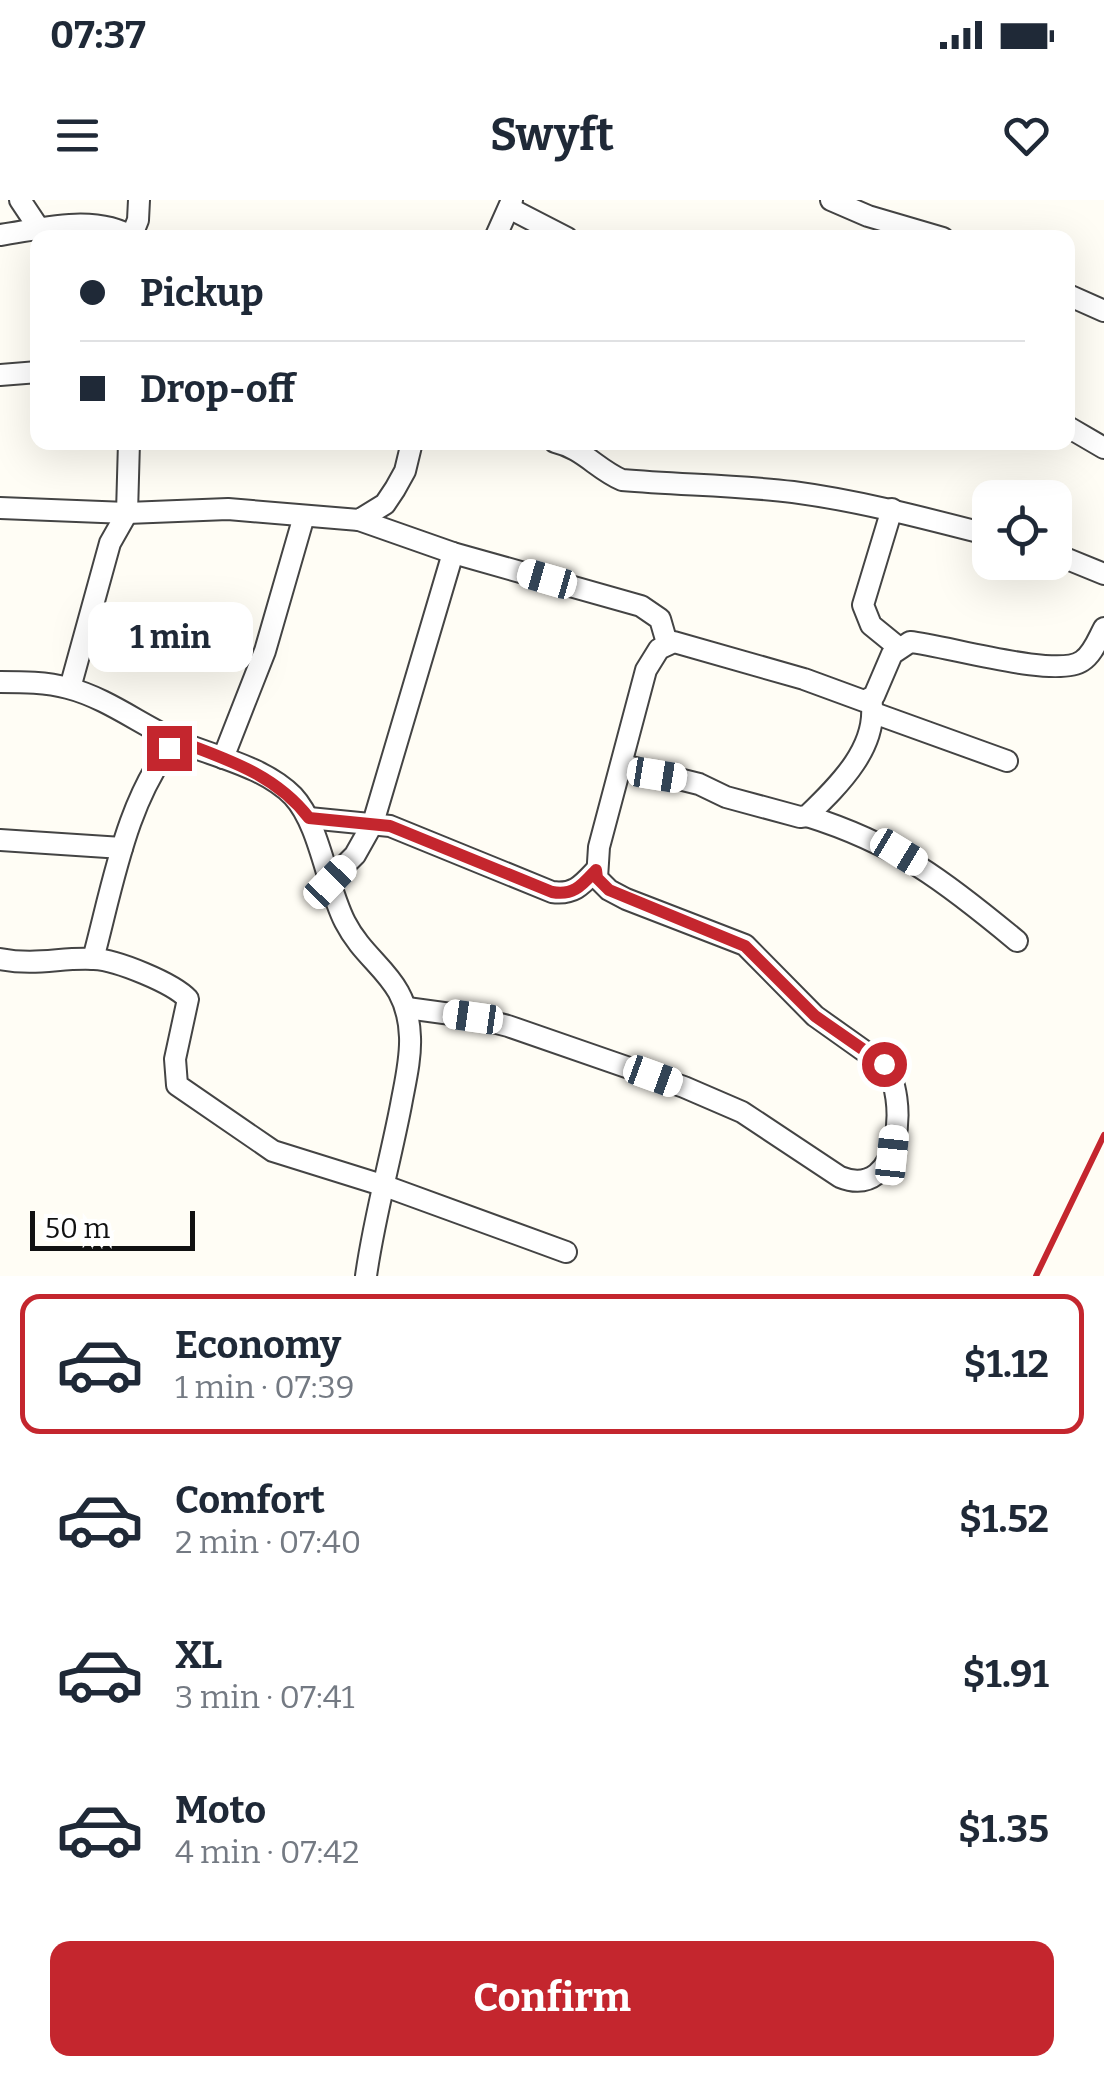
<!DOCTYPE html>
<html lang="en">
<head>
<meta charset="utf-8">
<style>
	:root { --surface:#fff; --page:#f2f2f3; --text:#1f2937; --muted:#747a83; --line:#e0e1e3; --accent:#c4262e }
	body { margin:0; font-family:Bitter,serif; background:var(--page); color:var(--text); height:100vh; display:flex; flex-direction:column; font-size:38px; white-space:nowrap }
	* { box-sizing:border-box; margin:0 }
	p { font-size:32px; color:var(--muted) }
	.icon { flex:none; width:55px; height:55px; fill:none; stroke:currentColor; stroke-width:2; stroke-linecap:round; stroke-linejoin:round }
	.map { position:relative; height:1076px; overflow:hidden }
	.side { display:flex; flex-direction:column; background:var(--surface); flex:1 }
	.side>* { flex:none }
	.top-card { position:absolute; left:30px; top:30px; width:1045px; height:220px; border-radius:20px; box-shadow:0 10px 40px #0002; display:grid; align-content:center; height:220px; padding:0 50px; background:var(--surface) }
	.tools { position:absolute; left:972px; top:280px; display:grid; gap:20px }
	.tools a { display:grid; place-items:center; width:100px; height:100px; border-radius:20px; background:var(--surface); box-shadow:0 10px 40px #0002; font-size:50px }
	.scale { position:absolute; left:30px; bottom:25px; width:165px; box-sizing:border-box; padding-left:10px; border:5px solid #111; border-top:0; font-size:28px; line-height:35px; white-space:nowrap; color:#111; -webkit-text-stroke:8px #fff; paint-order:stroke }
	.end { position:absolute; width:45px; height:45px; margin:-22px; border:12px solid #c4262e; background:#fff; box-shadow:0 0 0 5px #fff }
	.from { border-radius:50% }
	.bubble { position:absolute; height:70px; border-radius:20px; background:var(--surface); box-shadow:0 10px 40px #0002; font-size:32px; font-weight:700; line-height:70px; text-align:center }
	.car { position:absolute; width:30px; height:60px; margin:-30px -15px; border-radius:12px; box-shadow:0 0 8px 2px #0007; background:linear-gradient(#fff 24%,#345 0 40%,#fff 0 76%,#345 0 86%,#fff 0) }
	.top-card b { display:flex; align-items:center; gap:35px; height:95px; font-size:38px }
	.top-card b+b { border-top:2px solid var(--line) }
	.top-card i { width:25px; height:25px; background:var(--text) }
	ul { padding:18px 0 0; list-style:none }
	li { display:flex; align-items:center; gap:30px; height:140px; margin:0 20px 15px; padding:0 30px; border:5px solid transparent; border-radius:20px }
	li div { flex:1 }
	li b { display:block; font-size:38px }
	li em { font-style:normal; font-weight:700 }
	li.on { border-color:var(--accent) }
	li>.icon { width:90px; height:90px; stroke-width:1.5 }
	.cta { display:flex; gap:20px; margin-top:auto; padding:20px 50px }
	.cta a { flex:1; height:115px; border-radius:20px; background:var(--accent); color:#fff; font-size:40px; font-weight:700; line-height:115px; text-align:center }
	.status { display:flex; justify-content:space-between; align-items:center; height:70px; padding:0 50px; background:var(--surface); direction:ltr }
	.status svg { height:28px; fill:currentColor }
	header { display:flex; justify-content:space-between; align-items:center; height:130px; padding:0 50px; background:var(--surface); font-size:45px; font-weight:700 }
	.map>svg:first-child { display:block }
</style>
</head>
<body>
<div class="status"><b>07:37</b><svg viewBox="0 0 49 12"><path d="M0 12V9h3v3zM5 12V6h3v6zM10 12V3h3v9zM15 12V0h3v12zM26 1h20v11H26zM47 4h2v5h-2z"/></svg></div>
<header><svg class="icon" aria-label="menu" viewBox="0 0 24 24"><path d="M4 6h16M4 12h16M4 18h16"/></svg>Swyft<svg class="icon" aria-label="heart" viewBox="0 0 24 24"><path d="M12 20l-8-8c-3-5 5-10 8-4 3-6 11-1 8 4z"/></svg></header>
<div class="map">
<svg width="1104" height="1076" viewBox="0 0 1104 1076">
	<rect width="100%" height="100%" fill="#fffdf5"/>
	<g fill="none" stroke-linecap="round" stroke-linejoin="round">
		<defs>
			<g id="minor">
				<path d="M20,0L38,27"/>
				<path d="M831,0L868,16L943,38"/>
				<path d="M509,8L567,38"/>
				<path d="M0,35C42,29 95,13 134,38"/>
				<path d="M132,35L138,20L139,0"/>
				<path d="M495,38L512,0"/>
				<path d="M1068,95L1104,111"/>
				<path d="M0,175L38,172"/>
				<path d="M1068,227L1104,248"/>
				<path d="M555,242C582,248 598,270 622,280C679,285 736,285 793,292C860,301 924,318 990,335"/>
				<path d="M0,308L127,313L228,309L359,320L385,304L395,289L405,271L412,242"/>
				<path d="M892,309L863,405L871,425L898,447"/>
				<path d="M359,320L453,353L641,406L660,419L667,443"/>
				<path d="M1055,354L1104,374"/>
				<path d="M0,482C23,482 46,482 68,488C107,498 141,525 177,541C215,557 263,566 293,596C320,625 326,685 345,722C368,767 408,776 410,837C411,859 405,883 401,905C390,962 374,1018 366,1076"/>
				<path d="M70,488L110,343L127,313L129,242"/>
				<path d="M874,513L1007,561"/>
				<path d="M223,558L265,451L304,316"/>
				<path d="M623,565L699,584L726,597L800,617L807,616C838,586 880,546 871,499"/>
				<path d="M807,616C897,644 946,682 1017,741"/>
				<path d="M309,618L390,626L552,692C574,695 582,685 596,670"/>
				<path d="M0,640L122,648"/>
				<path d="M329,681L355,655L373,623L453,353"/>
				<path d="M0,759C37,766 61,757 94,759C117,760 173,783 188,799L175,859L177,885L273,951L385,986L566,1052"/>
				<path d="M93,759C112,689 127,595 176,540"/>
				<path d="M407,808L473,817L508,826L684,887L742,912L840,977C902,1002 909,894 884,865L815,816L745,745L626,699L609,690L597,678L599,647L646,470L659,449L674,442L804,479L864,501L874,496L892,454L910,442C944,445 1056,479 1082,461C1093,454 1098,439 1104,428"/>
			</g>
		</defs>
		<use href="#minor" stroke="#444" stroke-width="24"/>
		<use href="#minor" stroke="#fff" stroke-width="20"/>
		<path stroke="#c4262e" stroke-width="6" d="M1036,1076L1104,935"/>
	</g>
	<g fill="none" stroke-linecap="round" stroke-linejoin="round">
		<path stroke="#c4262e" stroke-width="12" d="M169,548L176,540C226,559 275,574 309,618L390,626L552,692C574,696 582,685 596,670L597,678L609,690L745,746L815,816L884,864"/>
	</g>
</svg>
<div class="tools">
<a><svg class="icon" aria-label="locate" viewBox="0 0 24 24"><circle cx="12" cy="12" r="6"/><path d="M12 2v4M12 18v4M2 12h4M18 12h4"/></svg></a>
</div>
<div class="scale">50 m</div>
<i class="end from" style="left:884px;top:864px"></i>
<i class="end" style="left:169px;top:548px"></i>
<div class="bubble" style="left:88px;top:402px;width:165px">1 min</div>
<i class="car" style="left:547px;top:379px;rotate:286deg"></i>
<i class="car" style="left:657px;top:575px;rotate:99deg"></i>
<i class="car" style="left:899px;top:652px;rotate:121deg"></i>
<i class="car" style="left:330px;top:682px;rotate:44deg"></i>
<i class="car" style="left:473px;top:817px;rotate:278deg"></i>
<i class="car" style="left:653px;top:876px;rotate:110deg"></i>
<i class="car" style="left:892px;top:955px;rotate:6deg"></i>
<div class="top-card">
<b><i class="from"></i>Pickup</b>
<b><i></i>Drop-off</b>
</div>
</div>
<section class="side">
<ul>
<li class="on"><svg class="icon" aria-label="car" viewBox="0 0 24 24"><path d="M5 17H2v-5l4-1 3-4h7l3 4 3 1v5h-3M9 17h6M6 11h13"/><circle cx="7" cy="17" r="2"/><circle cx="17" cy="17" r="2"/></svg><div><b>Economy</b><p>1 min · 07:39</p></div><em>$1.12</em></li>
<li><svg class="icon" aria-label="car" viewBox="0 0 24 24"><path d="M5 17H2v-5l4-1 3-4h7l3 4 3 1v5h-3M9 17h6M6 11h13"/><circle cx="7" cy="17" r="2"/><circle cx="17" cy="17" r="2"/></svg><div><b>Comfort</b><p>2 min · 07:40</p></div><em>$1.52</em></li>
<li><svg class="icon" aria-label="car" viewBox="0 0 24 24"><path d="M5 17H2v-5l4-1 3-4h7l3 4 3 1v5h-3M9 17h6M6 11h13"/><circle cx="7" cy="17" r="2"/><circle cx="17" cy="17" r="2"/></svg><div><b>XL</b><p>3 min · 07:41</p></div><em>$1.91</em></li>
<li><svg class="icon" aria-label="car" viewBox="0 0 24 24"><path d="M5 17H2v-5l4-1 3-4h7l3 4 3 1v5h-3M9 17h6M6 11h13"/><circle cx="7" cy="17" r="2"/><circle cx="17" cy="17" r="2"/></svg><div><b>Moto</b><p>4 min · 07:42</p></div><em>$1.35</em></li>
</ul>
<div class="cta"><a>Confirm</a></div>
</section>
</body>
</html>
